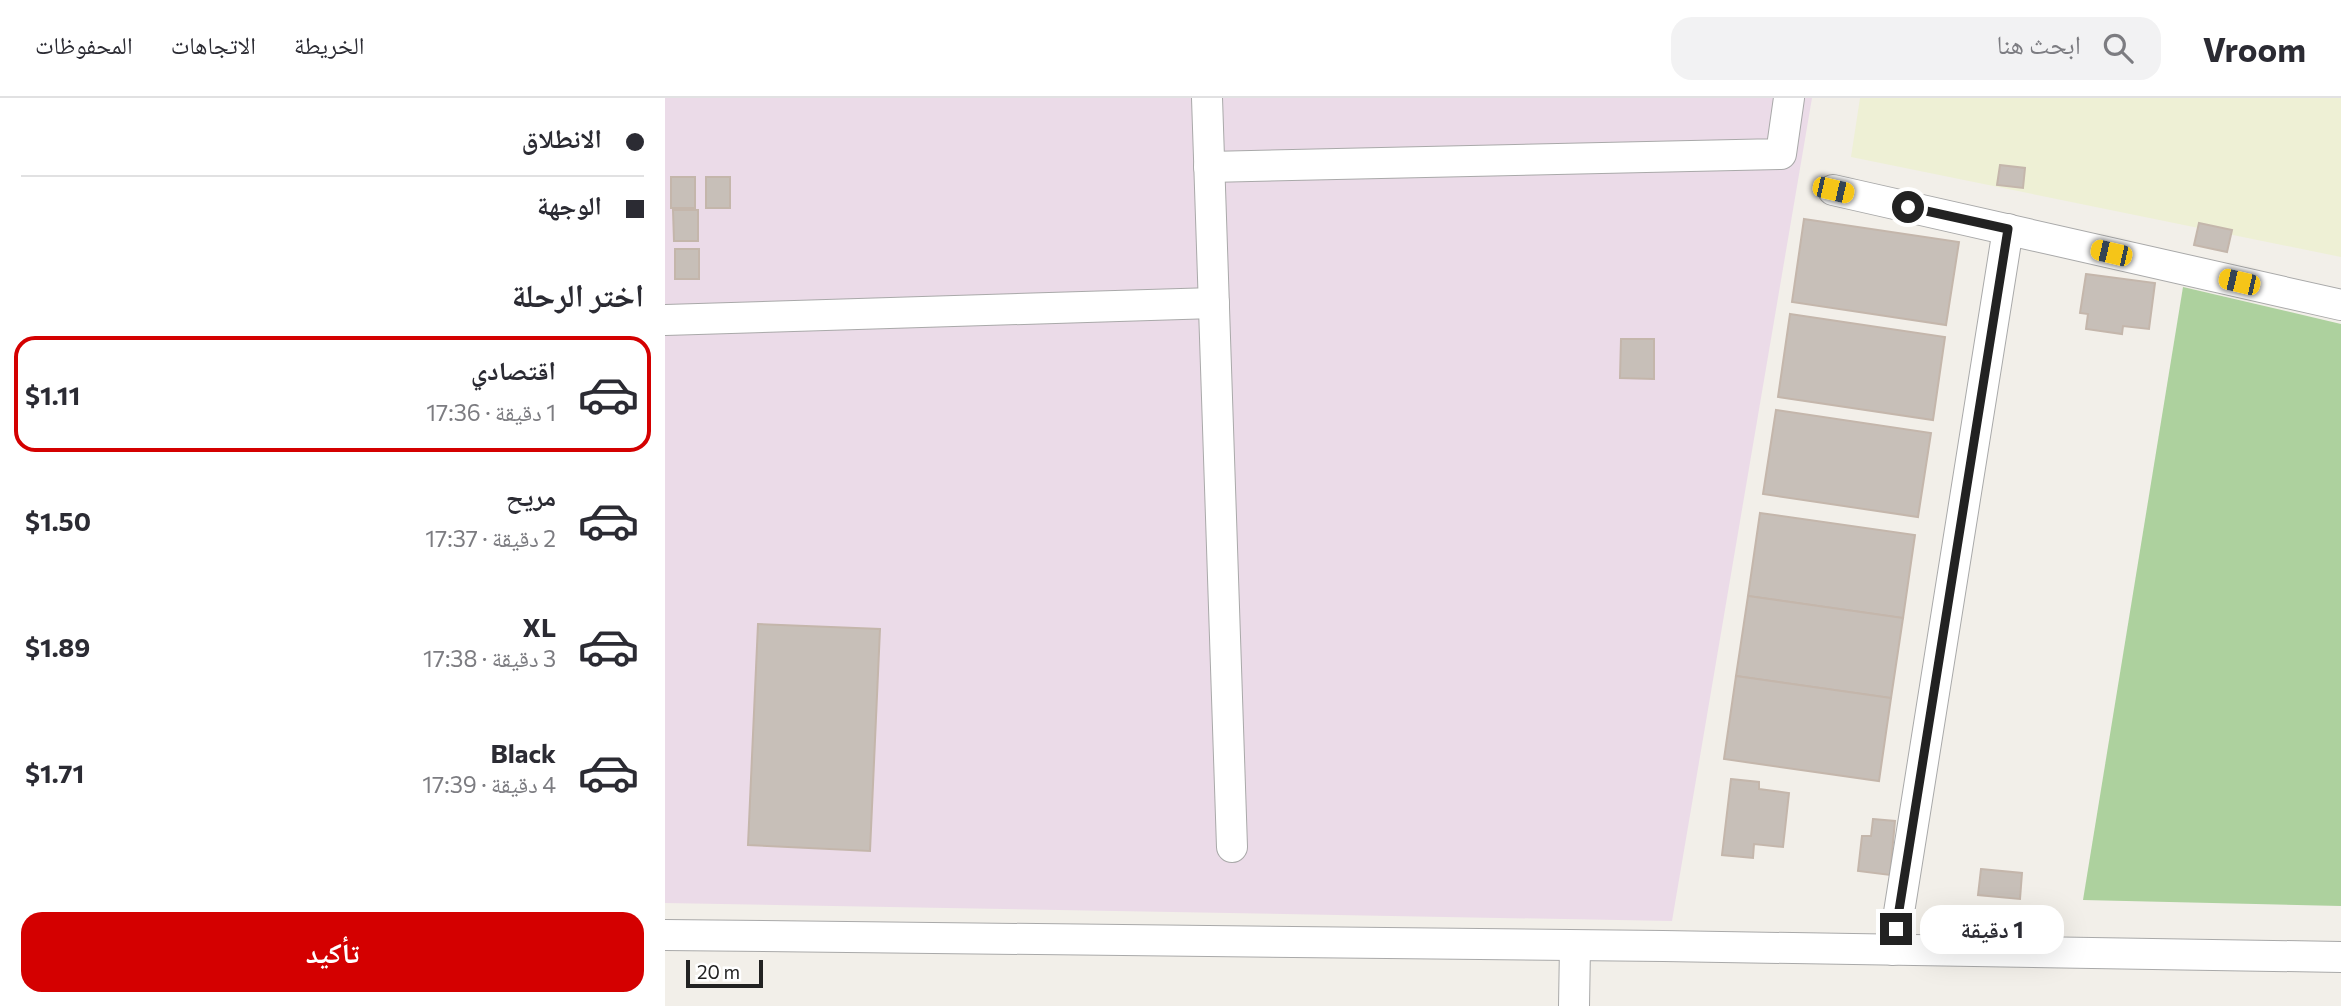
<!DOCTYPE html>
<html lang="ar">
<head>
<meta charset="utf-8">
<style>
	:root { --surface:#fff; --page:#f2f2f3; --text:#2b2b33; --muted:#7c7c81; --line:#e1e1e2; --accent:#d40000 }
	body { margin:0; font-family:Commissioner,"Noto Naskh Arabic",sans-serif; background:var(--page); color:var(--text); direction:rtl; height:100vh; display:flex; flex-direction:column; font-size:26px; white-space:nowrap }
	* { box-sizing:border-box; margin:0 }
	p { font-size:23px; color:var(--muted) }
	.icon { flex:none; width:38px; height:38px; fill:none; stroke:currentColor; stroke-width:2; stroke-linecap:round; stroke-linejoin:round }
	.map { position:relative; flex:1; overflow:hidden; direction:ltr }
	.details { display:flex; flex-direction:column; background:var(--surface); width:665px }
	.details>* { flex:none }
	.top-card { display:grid; align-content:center; height:154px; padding:0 21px; background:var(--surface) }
	.scale { position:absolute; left:21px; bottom:18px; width:77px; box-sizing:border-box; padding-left:7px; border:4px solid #222; border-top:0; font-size:19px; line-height:24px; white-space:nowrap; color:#222; -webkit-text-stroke:5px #fff; paint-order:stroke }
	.end { position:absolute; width:32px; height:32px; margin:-16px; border:9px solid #222; background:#fff; box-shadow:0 0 0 4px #fff }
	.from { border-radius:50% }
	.bubble { position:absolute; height:49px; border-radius:21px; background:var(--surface); box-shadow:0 7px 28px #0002; font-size:23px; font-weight:700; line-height:49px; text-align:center; direction:rtl }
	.car { position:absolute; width:21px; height:42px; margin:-21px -10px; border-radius:9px; box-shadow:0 0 5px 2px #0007; background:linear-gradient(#f5c518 24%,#345 0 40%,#f5c518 0 76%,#345 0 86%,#f5c518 0) }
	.top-card b { display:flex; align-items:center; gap:24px; height:66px; font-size:26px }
	.top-card b+b { border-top:2px solid var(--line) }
	.top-card i { width:18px; height:18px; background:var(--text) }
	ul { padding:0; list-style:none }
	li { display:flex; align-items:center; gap:21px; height:116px; margin:0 14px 10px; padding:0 7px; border:4px solid transparent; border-radius:21px }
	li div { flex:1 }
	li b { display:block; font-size:26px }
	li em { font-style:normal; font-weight:700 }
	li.on { border-color:var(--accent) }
	li>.icon { width:63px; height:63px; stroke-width:1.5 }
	h2 { padding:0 21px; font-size:32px; line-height:84px }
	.cta { display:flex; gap:14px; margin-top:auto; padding:14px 21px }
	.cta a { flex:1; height:80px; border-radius:21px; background:var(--accent); color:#fff; font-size:28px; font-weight:700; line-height:80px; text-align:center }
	header { display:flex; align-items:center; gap:42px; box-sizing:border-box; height:98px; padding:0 35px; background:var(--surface); border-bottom:2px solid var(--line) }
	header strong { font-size:33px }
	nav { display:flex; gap:38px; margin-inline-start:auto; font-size:24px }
	.search { width:490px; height:63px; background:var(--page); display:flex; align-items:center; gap:18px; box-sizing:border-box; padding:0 24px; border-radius:21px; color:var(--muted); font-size:26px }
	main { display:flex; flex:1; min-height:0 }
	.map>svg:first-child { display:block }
</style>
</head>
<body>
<header>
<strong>Vroom</strong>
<div class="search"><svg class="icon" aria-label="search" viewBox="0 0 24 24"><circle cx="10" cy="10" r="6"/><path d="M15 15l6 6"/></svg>ابحث هنا</div>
<nav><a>الخريطة</a><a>الاتجاهات</a><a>المحفوظات</a></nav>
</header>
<main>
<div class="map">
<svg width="1676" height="908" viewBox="0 0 1676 908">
	<rect width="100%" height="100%" fill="#f2efe9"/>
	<path fill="#ebdbe8" d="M0,0H1147L1007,823L0,805Z"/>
	<path fill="#eef0d5" d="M1195,0H1676V159L1186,59Z"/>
	<path fill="#add19e" d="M1518,189L1676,226V808L1418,802Z"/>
	<g fill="#c7bfb8" stroke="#c4b6ab" stroke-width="2">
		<path d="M1335,67L1360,70L1358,90L1332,87Z"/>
		<rect x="6" y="79" width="24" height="31"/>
		<rect x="41" y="79" width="24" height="31"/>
		<path d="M8,112H33V143H9Z"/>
		<path d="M1139,121L1294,144L1281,227L1127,204Z"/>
		<path d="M1534,125L1567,132L1562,154L1529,147Z"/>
		<rect x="10" y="151" width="24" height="30"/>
		<path d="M1421,176L1490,185L1484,231L1458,228L1457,236L1421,231L1423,216L1415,215Z"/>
		<path d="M1125,216L1280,239L1268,322L1113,299Z"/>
		<path d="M956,241H989V281L955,280Z"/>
		<path d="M1111,312L1266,335L1253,419L1098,396Z"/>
		<path d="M1095,415L1250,437L1238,520L1083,498Z"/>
		<path d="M1083,498L1238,520L1226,600L1071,578Z"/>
		<path d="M93,526L215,531L205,753L83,747Z"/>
		<path d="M1071,578L1226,600L1214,683L1059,661Z"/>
		<path d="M1066,681L1094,684V691L1124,695L1118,749L1089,746L1088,760L1057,757Z"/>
		<path d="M1208,721L1230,723L1225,777L1193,773L1197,738H1206Z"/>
		<path d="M1316,771L1357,775L1355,801L1313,797Z"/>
	</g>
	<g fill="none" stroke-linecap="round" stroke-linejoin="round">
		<defs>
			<g id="minor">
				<path d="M542,0L567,749"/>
				<path d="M544,69L1116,56L1124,0"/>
				<path d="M1168,92L1676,207"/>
				<path d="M0,222L549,205"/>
				<path d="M0,837L998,848L1676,859"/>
				<path d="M1228,852L1343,131"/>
				<path d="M909,908L910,848"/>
			</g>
		</defs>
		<use href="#minor" stroke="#a9a9a9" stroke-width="32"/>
		<use href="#minor" stroke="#fff" stroke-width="30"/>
	</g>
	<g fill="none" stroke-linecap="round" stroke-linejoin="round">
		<path stroke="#222" stroke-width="9" d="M1231,831L1343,131L1243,109"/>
	</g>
</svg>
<div class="scale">20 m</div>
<i class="end from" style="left:1243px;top:109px"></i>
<i class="end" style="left:1231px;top:831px"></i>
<div class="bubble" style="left:1255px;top:807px;width:144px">1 دقيقة</div>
<i class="car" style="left:1168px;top:92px;rotate:103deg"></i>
<i class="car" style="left:1446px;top:155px;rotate:283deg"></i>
<i class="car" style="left:1574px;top:184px;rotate:283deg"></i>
</div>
<section class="details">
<div class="top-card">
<b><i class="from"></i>الانطلاق</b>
<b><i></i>الوجهة</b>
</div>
<h2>اختر الرحلة</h2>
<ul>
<li class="on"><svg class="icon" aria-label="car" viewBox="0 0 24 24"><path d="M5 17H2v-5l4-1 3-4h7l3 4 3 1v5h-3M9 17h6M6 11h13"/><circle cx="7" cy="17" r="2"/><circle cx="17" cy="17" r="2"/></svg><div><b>اقتصادي</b><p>1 دقيقة · 17:36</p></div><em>$1.11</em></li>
<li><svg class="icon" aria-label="car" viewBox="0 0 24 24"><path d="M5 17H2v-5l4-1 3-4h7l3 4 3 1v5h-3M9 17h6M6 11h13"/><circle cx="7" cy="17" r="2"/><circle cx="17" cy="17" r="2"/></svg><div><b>مريح</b><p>2 دقيقة · 17:37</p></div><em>$1.50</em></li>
<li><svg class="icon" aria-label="car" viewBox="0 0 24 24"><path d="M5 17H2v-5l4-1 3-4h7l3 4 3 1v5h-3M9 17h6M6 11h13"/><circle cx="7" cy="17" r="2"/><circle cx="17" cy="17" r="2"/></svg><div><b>XL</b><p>3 دقيقة · 17:38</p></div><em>$1.89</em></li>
<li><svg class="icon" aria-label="car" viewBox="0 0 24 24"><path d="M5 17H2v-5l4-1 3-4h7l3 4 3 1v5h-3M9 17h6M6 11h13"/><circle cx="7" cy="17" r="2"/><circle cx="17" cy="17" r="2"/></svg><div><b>Black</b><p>4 دقيقة · 17:39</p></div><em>$1.71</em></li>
</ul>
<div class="cta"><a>تأكيد</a></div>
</section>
</main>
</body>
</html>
